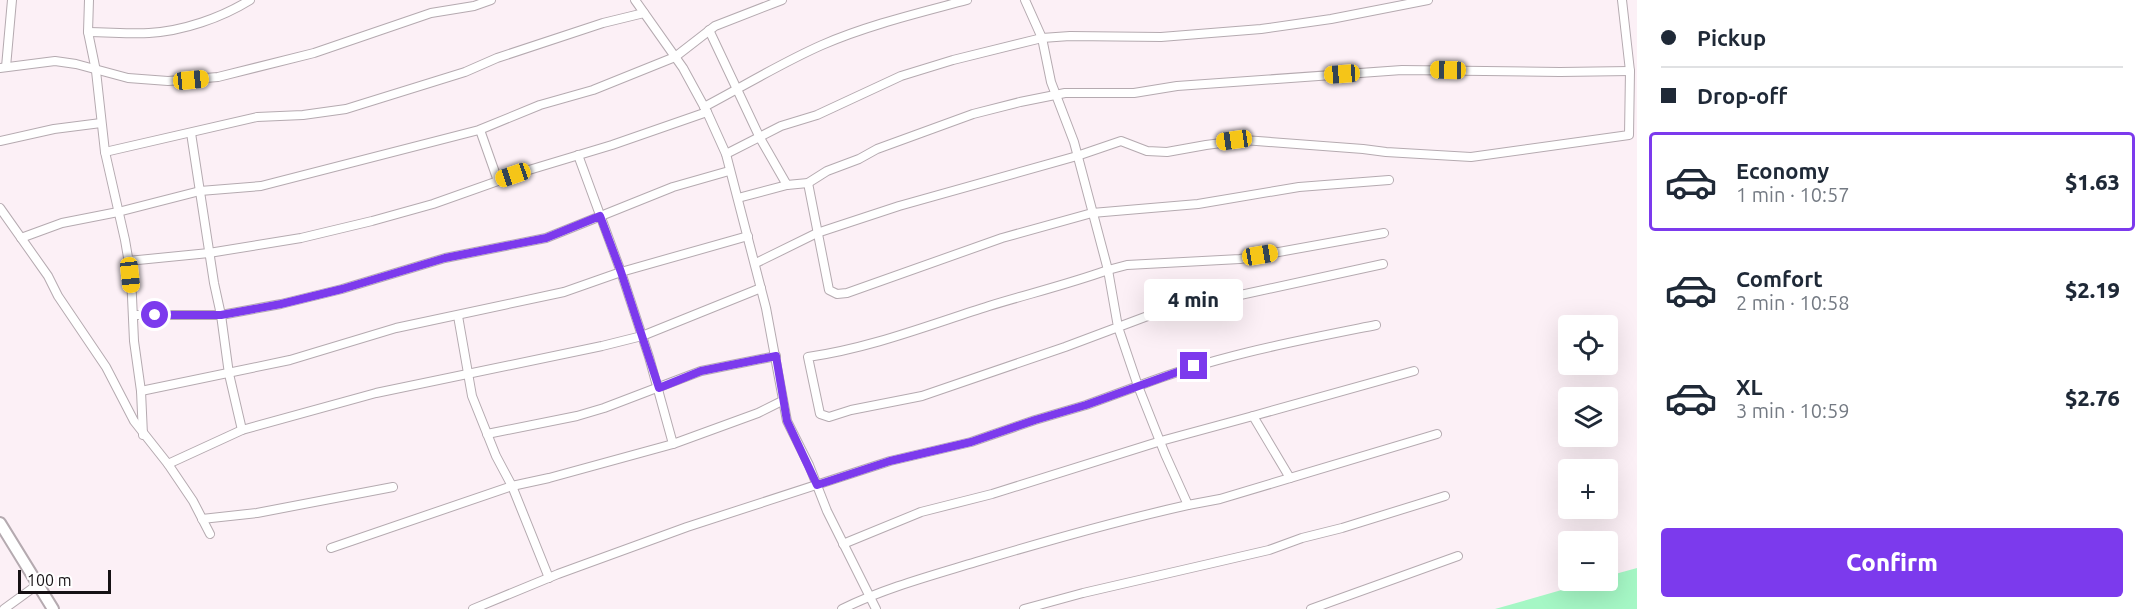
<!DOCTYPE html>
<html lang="en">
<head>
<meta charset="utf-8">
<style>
	:root { --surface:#fff; --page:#f2f2f3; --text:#1f2937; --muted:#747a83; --line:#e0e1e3; --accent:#7c3aed }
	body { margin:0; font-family:Ubuntu,sans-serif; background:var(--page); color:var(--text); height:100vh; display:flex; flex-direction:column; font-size:22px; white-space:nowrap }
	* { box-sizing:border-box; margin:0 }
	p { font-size:20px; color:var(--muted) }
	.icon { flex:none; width:33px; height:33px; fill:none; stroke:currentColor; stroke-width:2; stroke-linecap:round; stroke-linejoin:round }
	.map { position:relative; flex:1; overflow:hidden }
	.side { display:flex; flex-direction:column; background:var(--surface); width:510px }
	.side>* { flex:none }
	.top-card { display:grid; align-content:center; height:132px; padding:0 24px; background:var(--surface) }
	.controls { position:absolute; left:1558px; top:315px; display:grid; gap:12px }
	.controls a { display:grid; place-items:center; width:60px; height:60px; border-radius:6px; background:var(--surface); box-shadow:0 6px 24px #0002; font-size:30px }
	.scale { position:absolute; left:18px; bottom:15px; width:93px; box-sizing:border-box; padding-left:6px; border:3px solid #151114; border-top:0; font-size:16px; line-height:21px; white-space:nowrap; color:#151114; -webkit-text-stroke:4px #fff; paint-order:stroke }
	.end { position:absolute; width:27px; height:27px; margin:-14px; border:8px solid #7c3aed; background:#fff; box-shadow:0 0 0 3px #fff }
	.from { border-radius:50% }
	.bubble { position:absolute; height:42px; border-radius:6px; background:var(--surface); box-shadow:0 6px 24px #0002; font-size:20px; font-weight:800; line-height:42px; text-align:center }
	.car { position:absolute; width:18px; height:36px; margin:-18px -9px; border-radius:8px; box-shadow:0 0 4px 2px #0007; background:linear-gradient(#f5c518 24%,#345 0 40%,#f5c518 0 76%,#345 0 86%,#f5c518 0) }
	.top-card b { display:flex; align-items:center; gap:21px; height:57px; font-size:22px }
	.top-card b+b { border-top:2px solid var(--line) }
	.top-card i { width:15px; height:15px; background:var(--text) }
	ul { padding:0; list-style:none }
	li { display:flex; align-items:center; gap:18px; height:99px; margin:0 12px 9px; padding:0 12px; border:3px solid transparent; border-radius:6px }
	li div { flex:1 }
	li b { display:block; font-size:22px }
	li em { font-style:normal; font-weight:800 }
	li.on { border-color:var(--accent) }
	li>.icon { width:54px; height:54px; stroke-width:1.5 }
	.cta { display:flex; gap:12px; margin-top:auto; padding:12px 24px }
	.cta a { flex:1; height:69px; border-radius:6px; background:var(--accent); color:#fff; font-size:24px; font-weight:800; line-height:69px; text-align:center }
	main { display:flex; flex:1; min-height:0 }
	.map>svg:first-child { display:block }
</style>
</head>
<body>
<main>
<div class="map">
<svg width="1637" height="609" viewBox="0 0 1637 609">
	<rect width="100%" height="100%" fill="#fcf0f6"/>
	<path fill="#a5f7c5" d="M1637,568V609H1495L1593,581L1608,580V576Z"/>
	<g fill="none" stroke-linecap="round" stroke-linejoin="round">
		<defs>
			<g id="minor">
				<path d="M89,0L88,32L96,71L105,152L125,240L131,275L134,341L141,391L143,435"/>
				<path d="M635,0L683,68L707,112L726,154L766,308L787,421L809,465L827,511L876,609"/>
				<path d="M1025,0L1042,38L1051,82L1074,142L1108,270L1127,265L1240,259L1384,233"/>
				<path d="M709,30L760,138L787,185L808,183L827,171L859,159L877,149L973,114L1020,102L1065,93H1134L1177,86L1402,70L1560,72L1630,71"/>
				<path d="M88,32C108,32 129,34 149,33C183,31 221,18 250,0"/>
				<path d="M6,67L12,0"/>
				<path d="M0,68L55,61L76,64L128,78L168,81L218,77L314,53L431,13L474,6L491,0"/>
				<path d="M704,107C744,86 781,63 822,45C868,25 919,13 967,0"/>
				<path d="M480,130L498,181"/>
				<path d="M191,133L214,283L221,315L229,374L242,430L376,393L602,346L642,336L761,288"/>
				<path d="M0,141L54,129L101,123"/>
				<path d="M105,152L257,117L303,115L346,109L465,72L497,58L603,23L644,13"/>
				<path d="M726,154L781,126L817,115L901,76L953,60L1042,38L1070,36L1161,37L1261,29L1331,19L1428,0"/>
				<path d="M808,183L829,290L837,294L847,293L1002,238L1092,213L1198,204L1299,187L1389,180"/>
				<path d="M738,198L787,185"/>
				<path d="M0,208L48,276L58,296L106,367L134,421L168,464L193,501L210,534"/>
				<path d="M748,236L621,272L649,357L673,444L758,413L782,401"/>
				<path d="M21,238L62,223L118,212L200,191L261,186L479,130L540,105L593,90L675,57L715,26L782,0"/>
				<path d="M128,261L209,253L301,238L372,221L433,204L529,170L612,145L707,112"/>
				<path d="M756,263L817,233L899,206L1077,156L1121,141L1147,151L1167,152L1206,145L1244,140L1363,149L1386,152L1471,157L1629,135L1630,71L1622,0"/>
				<path d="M133,315H221L281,304L342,289L445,258L546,238L673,187L729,171"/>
				<path d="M458,316L472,396L496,456L512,486L549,578"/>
				<path d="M1376,325C1296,341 1215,356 1138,386L1118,327L1108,270C1069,284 1028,294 989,306C929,325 871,348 808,357L820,414L829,417L851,410L922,396L1065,347L1153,314L1383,264"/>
				<path d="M141,391L290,360L396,328L564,292L621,272L578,155"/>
				<path d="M1253,416L1414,371"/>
				<path d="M487,434L577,416L604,408L701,371L776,356"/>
				<path d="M168,464L242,430"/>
				<path d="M1188,505L1220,499L1437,434"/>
				<path d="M202,519L257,513L393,487"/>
				<path d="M843,544L921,512L992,494L1161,441L1253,416L1290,478"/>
				<path d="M331,548L512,486L549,478L673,444"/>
				<path d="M4,609L37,585"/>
				<path d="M473,609L558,574L687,527L890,461L971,442L1035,420L1086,405L1138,386L1165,454L1188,505C1116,521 1046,541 976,562C930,576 885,588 842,609"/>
				<path d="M1024,609L1083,593L1269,550L1302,538L1342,528L1445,496"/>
				<path d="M1311,609L1458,556"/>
			</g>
			<path id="major" d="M0,523L53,609"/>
		</defs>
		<use href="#minor" stroke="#b5aab0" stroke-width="10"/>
		<use href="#major" stroke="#b5aab0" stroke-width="14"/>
		<use href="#minor" stroke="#fff" stroke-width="8"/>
		<use href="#major" stroke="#fff" stroke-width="10"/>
	</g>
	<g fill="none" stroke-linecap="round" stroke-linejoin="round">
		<path stroke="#7c3aed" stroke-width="8" d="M155,315H221L281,304L342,289L445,258L546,238L600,216L621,272L659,388L701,371L776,356L787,421L817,485L890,461L971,442L1035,420L1086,405L1194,366"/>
	</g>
</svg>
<div class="controls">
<a><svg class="icon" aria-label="locate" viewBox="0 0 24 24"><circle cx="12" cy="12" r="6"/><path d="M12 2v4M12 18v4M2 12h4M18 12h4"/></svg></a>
<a><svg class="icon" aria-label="layers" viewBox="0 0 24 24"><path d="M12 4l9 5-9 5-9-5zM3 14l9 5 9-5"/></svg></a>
<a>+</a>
<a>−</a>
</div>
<div class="scale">100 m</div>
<i class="end from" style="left:155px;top:315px"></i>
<i class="end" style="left:1194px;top:366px"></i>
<div class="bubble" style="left:1144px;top:279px;width:99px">4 min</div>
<i class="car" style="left:1448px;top:70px;rotate:271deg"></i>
<i class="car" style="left:1342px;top:74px;rotate:266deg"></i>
<i class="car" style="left:191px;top:80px;rotate:84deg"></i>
<i class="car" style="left:1234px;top:140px;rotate:262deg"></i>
<i class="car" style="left:513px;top:175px;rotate:251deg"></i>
<i class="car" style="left:1260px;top:255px;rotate:80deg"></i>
<i class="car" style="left:130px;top:275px;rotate:174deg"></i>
</div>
<section class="side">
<div class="top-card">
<b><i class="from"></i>Pickup</b>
<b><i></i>Drop-off</b>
</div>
<ul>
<li class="on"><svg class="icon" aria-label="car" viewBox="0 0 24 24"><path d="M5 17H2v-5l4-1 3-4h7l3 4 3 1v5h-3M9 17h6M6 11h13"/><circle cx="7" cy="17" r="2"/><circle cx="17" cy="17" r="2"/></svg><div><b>Economy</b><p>1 min · 10:57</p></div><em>$1.63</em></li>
<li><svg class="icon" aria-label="car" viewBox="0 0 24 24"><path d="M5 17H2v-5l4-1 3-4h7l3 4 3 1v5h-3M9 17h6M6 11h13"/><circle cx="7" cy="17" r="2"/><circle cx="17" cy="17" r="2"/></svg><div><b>Comfort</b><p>2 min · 10:58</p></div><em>$2.19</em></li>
<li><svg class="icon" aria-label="car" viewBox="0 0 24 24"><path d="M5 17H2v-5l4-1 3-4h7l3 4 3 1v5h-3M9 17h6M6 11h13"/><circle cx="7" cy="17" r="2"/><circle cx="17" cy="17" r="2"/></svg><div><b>XL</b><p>3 min · 10:59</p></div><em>$2.76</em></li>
</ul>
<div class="cta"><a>Confirm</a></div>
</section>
</main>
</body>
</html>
